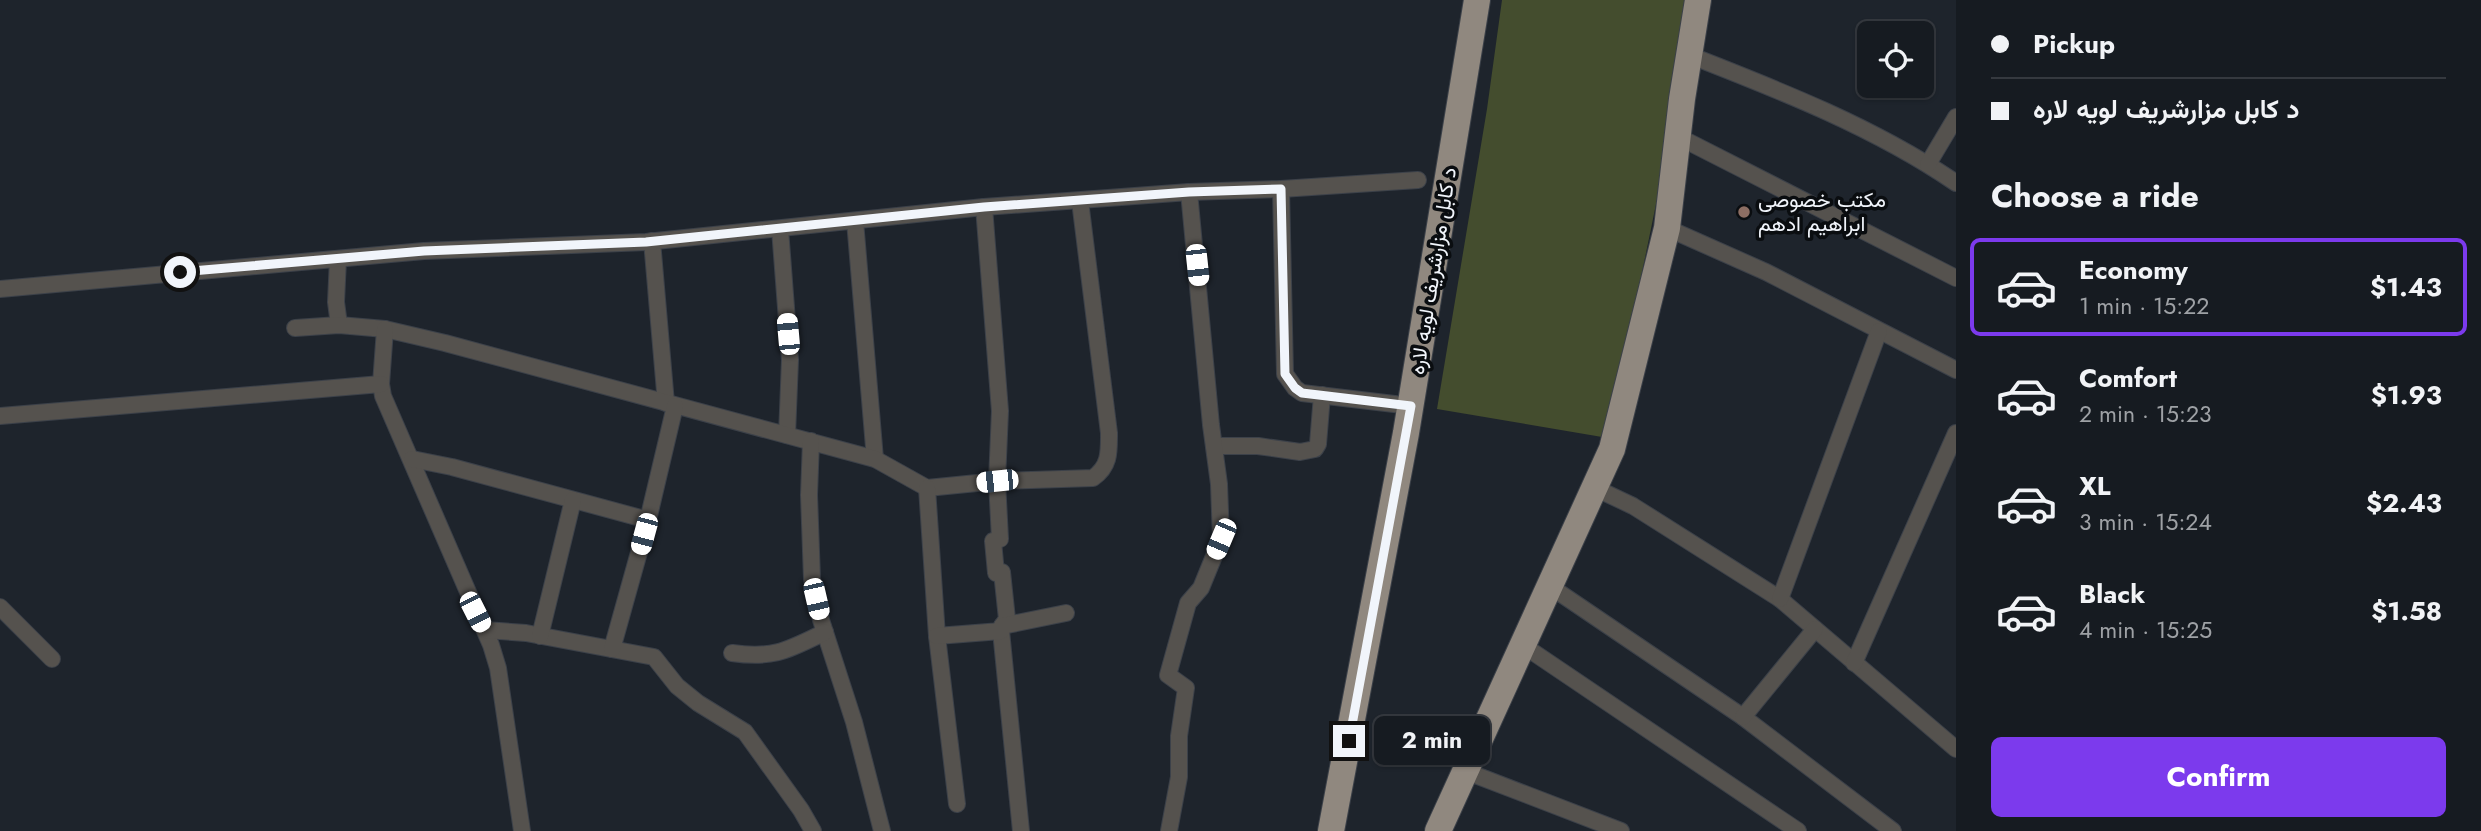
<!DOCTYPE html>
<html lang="en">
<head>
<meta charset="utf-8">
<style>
	:root { --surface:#161b21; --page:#1f242a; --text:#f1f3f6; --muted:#9ea1a5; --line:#35393f; --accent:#7c3aed }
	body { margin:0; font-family:Jost,Vazirmatn,sans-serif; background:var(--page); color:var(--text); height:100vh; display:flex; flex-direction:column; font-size:26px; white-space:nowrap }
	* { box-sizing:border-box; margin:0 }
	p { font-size:23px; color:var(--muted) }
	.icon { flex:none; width:38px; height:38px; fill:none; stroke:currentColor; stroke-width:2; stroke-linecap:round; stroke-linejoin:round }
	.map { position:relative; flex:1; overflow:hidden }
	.side { display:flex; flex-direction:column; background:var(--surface); width:525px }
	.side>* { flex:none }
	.hud { display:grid; align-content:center; height:154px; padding:0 35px; background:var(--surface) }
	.fabs { position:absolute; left:1857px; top:21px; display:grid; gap:14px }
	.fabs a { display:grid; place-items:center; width:77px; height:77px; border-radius:10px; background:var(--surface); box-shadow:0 2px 5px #0004,0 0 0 2px var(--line); font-size:35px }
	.end { position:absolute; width:32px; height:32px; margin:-16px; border:9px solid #f1f5fb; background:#111; box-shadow:0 0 0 4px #111 }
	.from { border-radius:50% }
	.bubble { position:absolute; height:49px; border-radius:10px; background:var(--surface); box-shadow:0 2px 5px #0004,0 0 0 2px var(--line); font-size:23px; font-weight:700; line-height:49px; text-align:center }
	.car { position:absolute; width:21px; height:42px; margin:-21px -10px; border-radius:9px; box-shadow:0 0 5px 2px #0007; background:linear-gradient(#fff 24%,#345 0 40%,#fff 0 76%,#345 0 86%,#fff 0) }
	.hud b { display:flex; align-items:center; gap:24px; height:66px; font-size:26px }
	.hud b+b { border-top:2px solid var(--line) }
	.hud i { width:18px; height:18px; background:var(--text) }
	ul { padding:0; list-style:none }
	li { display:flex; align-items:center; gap:21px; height:98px; margin:0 14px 10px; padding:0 21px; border:4px solid transparent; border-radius:10px }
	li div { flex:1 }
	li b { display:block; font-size:26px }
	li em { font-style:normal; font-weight:700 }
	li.current { border-color:var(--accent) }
	li>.icon { width:63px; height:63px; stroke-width:1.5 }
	h2 { padding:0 35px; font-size:32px; line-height:84px }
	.action { display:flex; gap:14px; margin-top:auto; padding:14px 35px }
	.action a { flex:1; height:80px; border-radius:10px; background:var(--accent); color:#fff; font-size:28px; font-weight:700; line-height:80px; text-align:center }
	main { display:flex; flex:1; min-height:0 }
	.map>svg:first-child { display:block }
</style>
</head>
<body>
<main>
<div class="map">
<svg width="1956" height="831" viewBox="0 0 1956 831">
	<rect width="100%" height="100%" fill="#1e242c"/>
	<path fill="#444d2e" d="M1502,0H1687L1670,136L1608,438L1437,409L1487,109Z"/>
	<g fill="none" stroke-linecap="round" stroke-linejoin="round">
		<defs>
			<g id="minor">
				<path d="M1689,55C1779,90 1876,128 1956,183"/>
				<path d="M1677,136L1956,278"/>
				<path d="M1928,164L1956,117"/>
				<path d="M1281,189L1285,374L1295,388L1302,393L1411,406"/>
				<path d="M984,207L1000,411L997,481L1000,539L993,541L996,573L1002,572L1007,619L1002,626"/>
				<path d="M855,221L875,459"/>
				<path d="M1667,228L1766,272L1956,370"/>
				<path d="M780,229L790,360L787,435"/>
				<path d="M652,241L666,403"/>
				<path d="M338,259L336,302L339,325"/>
				<path d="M0,289L424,251L646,242L984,207L1189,192L1281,189L1418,180"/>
				<path d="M295,328L339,325L385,329L445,343L875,459L927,488L997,481L1093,478C1110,466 1109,452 1109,433L1080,201"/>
				<path d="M385,329L381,384L383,396L491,645L498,668L522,831"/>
				<path d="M0,416L381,384"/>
				<path d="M811,441L809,495L812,579L821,620L854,722L882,831"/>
				<path d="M1214,446H1258L1300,452L1315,449L1318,444L1322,395"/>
				<path d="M412,459L452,467L648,520"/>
				<path d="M927,488L937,636L957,804"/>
				<path d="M1595,488L1633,506L1780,599L1956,749"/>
				<path d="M1551,587L1743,717L1893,831"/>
				<path d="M1780,599L1879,331"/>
				<path d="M0,607L52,659"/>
				<path d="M485,630L526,633L654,657L677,686L698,703L745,732L801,810L813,831"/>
				<path d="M1001,631L1021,831"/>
				<path d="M540,636L573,500"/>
				<path d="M937,636L1001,631L1002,626L1066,613"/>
				<path d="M1524,646L1798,831"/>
				<path d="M612,649L648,520L675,406"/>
				<path d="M732,653C774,659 788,650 825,632"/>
				<path d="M1854,663L1956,433"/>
				<path d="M1743,717L1815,629"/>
				<path d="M1465,771L1621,831"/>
				<path d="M1169,831L1179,777V736L1186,688L1168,675L1188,603L1201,588L1221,539L1219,484L1211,425L1189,192"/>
			</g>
			<g id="trunk">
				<path d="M1331,831L1406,433L1477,0"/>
				<path d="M1438,831L1612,449L1667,228L1682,99L1698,0"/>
			</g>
		</defs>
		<use href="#minor" stroke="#3c4149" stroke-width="18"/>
		<use href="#trunk" stroke="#3c4149" stroke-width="28"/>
		<use href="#minor" stroke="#55524e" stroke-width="16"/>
		<use href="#trunk" stroke="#90887f" stroke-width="26"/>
	</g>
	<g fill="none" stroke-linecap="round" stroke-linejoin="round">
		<path stroke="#f1f5fb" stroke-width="9" d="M180,272L424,251L646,242L984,207L1189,192L1281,189L1285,374L1295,388L1302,393L1411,406L1349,741"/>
	</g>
	<circle fill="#8d6e63" stroke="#0a0d10" stroke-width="2.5" cx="1744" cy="212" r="7"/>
	<g text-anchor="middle" stroke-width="7" stroke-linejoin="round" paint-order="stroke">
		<g font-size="21" fill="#f1f5fb" stroke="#0a0d10" text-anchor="start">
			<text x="1758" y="207">مکتب خصوصی<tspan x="1758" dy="24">ابراهیم ادهم</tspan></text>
		</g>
		<g font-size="21" fill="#f1f5fb" stroke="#0a0d10">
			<text transform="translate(1433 271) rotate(-81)" y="7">د کابل مزارشریف لویه لاره</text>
		</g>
	</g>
</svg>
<div class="fabs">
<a><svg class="icon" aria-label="locate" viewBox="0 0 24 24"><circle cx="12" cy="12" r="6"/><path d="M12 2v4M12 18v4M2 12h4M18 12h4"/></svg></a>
</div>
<i class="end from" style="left:180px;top:272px"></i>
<i class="end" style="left:1349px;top:741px"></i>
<div class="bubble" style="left:1374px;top:716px;width:116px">2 min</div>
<i class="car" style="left:1197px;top:265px;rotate:174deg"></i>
<i class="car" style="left:788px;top:334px;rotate:355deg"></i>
<i class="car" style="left:997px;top:481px;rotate:264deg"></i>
<i class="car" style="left:644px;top:534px;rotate:195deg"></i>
<i class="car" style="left:1221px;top:539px;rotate:203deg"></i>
<i class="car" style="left:816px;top:599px;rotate:167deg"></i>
<i class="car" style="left:475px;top:612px;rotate:153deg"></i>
</div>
<section class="side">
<div class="hud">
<b><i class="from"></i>Pickup</b>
<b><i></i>د کابل مزارشریف لویه لاره</b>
</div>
<h2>Choose a ride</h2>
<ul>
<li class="current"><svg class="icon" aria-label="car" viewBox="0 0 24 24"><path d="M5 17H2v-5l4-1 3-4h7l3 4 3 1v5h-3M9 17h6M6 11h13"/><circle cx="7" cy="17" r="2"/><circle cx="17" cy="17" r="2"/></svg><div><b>Economy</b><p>1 min · 15:22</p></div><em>$1.43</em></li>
<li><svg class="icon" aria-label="car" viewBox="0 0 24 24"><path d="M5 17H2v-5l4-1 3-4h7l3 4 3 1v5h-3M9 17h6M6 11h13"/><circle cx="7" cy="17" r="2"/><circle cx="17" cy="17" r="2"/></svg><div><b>Comfort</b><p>2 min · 15:23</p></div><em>$1.93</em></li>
<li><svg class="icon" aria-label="car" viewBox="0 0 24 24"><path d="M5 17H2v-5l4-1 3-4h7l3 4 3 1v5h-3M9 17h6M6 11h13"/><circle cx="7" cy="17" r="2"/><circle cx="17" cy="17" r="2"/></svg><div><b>XL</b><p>3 min · 15:24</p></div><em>$2.43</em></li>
<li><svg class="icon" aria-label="car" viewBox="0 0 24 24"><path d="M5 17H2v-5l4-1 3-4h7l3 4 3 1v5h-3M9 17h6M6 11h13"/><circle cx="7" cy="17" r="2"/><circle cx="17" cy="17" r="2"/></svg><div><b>Black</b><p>4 min · 15:25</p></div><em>$1.58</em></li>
</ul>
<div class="action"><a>Confirm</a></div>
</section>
</main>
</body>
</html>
